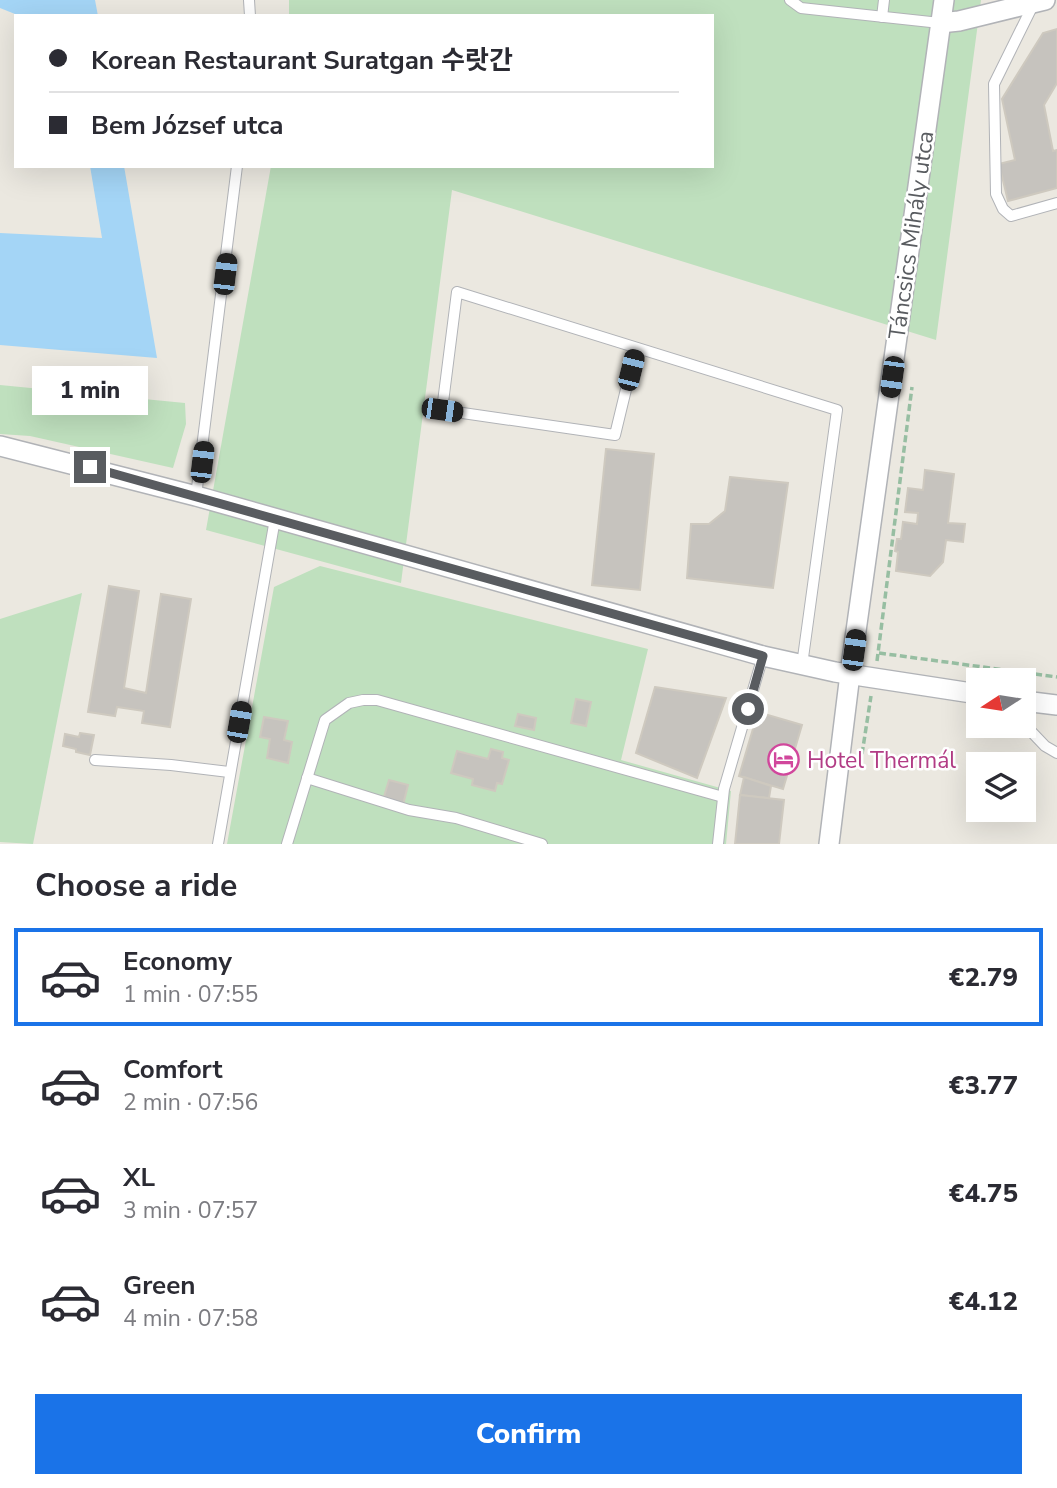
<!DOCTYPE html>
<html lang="en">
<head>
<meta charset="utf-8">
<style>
	:root { --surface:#fff; --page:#f7f7f7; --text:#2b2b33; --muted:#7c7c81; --line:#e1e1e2; --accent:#1a73e8 }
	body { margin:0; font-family:"Nunito Sans","Noto Sans KR",sans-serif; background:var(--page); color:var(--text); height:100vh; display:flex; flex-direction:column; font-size:26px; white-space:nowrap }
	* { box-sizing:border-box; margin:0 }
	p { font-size:23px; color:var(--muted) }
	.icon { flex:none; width:38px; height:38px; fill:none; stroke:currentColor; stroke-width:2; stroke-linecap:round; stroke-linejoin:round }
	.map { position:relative; height:844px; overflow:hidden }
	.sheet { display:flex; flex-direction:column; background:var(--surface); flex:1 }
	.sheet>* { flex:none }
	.banner { position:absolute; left:14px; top:14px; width:700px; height:154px; border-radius:0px; box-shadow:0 7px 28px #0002; display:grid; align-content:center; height:154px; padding:0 35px; background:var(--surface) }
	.needle { width:46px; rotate:258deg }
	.tools { position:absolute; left:966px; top:668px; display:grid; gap:14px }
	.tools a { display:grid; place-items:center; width:70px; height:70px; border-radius:0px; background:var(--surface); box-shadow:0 7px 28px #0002; font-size:35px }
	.end { position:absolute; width:32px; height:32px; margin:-16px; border:9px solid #595c60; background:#fff; box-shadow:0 0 0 4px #fff }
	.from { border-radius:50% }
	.bubble { position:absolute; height:49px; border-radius:0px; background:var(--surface); box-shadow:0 7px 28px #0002; font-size:23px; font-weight:800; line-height:49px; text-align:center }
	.car { position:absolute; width:21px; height:42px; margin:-21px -10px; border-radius:9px; box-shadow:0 0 5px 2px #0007; background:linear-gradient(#222 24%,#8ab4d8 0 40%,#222 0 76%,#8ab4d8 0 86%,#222 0) }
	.banner b { display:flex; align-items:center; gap:24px; height:66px; font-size:26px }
	.banner b+b { border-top:2px solid var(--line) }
	.banner i { width:18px; height:18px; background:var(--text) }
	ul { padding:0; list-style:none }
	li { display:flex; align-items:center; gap:21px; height:98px; margin:0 14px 10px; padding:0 21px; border:4px solid transparent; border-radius:0px }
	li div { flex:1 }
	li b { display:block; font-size:26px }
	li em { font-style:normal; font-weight:800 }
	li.current { border-color:var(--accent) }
	li>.icon { width:63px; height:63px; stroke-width:1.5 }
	h2 { padding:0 35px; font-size:32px; line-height:84px }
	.primary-button { display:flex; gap:14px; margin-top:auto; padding:14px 35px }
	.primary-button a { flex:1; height:80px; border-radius:0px; background:var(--accent); color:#fff; font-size:28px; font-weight:800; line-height:80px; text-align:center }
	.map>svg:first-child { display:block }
</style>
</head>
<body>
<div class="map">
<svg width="1057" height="844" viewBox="0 0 1057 844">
	<rect width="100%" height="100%" fill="#ebe8e0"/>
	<g fill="#bfe0be">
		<path d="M289,0H981L936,340L452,190L401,583L206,530L271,166H712V16H289Z"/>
		<path d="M0,385L185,403L186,424L173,468L30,436L0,434Z"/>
		<path d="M320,566L648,649L621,760L731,791L726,844H227L274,587Z"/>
		<path d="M82,593L33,844L0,842V619Z"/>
	</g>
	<g fill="#a4d5f6">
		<path d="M0,0H95L98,16H20L0,8Z"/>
		<path d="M90,166H124L157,358L0,345V233L102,238Z"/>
	</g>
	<g fill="#c6c3be" stroke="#cec9bf" stroke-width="2">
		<path d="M1057,29V83L1044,105L1053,151L1057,150V188L1008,201L999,164L1015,160L1002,99L1043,33Z"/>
		<path d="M606,449L654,454L640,590L592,585Z"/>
		<path d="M925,470L954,474L948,523L965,524L963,542L946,540L943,562L930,576L896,571L898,552L895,551L897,539H901L903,522L917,524L918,513L905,512L908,488L923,490Z"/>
		<path d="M730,477L788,483L773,588L687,578L691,524H709L725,511Z"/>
		<path d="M109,586L139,591L124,688L146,693L161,594L191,599L170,727L142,723L144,711L117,707L115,716L88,712Z"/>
		<path d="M655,687L726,698L697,778L636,753Z"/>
		<path d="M576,699L591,702L586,726L571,723Z"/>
		<path d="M758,712L802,725L783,789L739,776Z"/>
		<path d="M518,714L536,718L534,730L515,726Z"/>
		<path d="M264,717L288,721L284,740L292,742L288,763L267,758L270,739L260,737Z"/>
		<path d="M80,733L94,735L90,755L76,752V749L63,746L65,734L79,737Z"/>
		<path d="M491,749L503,752L502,758L509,760L502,784L497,783L495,791L472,785L473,779L451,773L457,751L488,759Z"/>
		<path d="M744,777L771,786L769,798L740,795Z"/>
		<path d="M389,780L408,785L403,805L383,800Z"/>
		<path d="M740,795L784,800L779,844H735Z"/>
	</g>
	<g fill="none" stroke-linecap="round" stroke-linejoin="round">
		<defs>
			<g id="lane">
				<path d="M249,0L250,16"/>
				<path d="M790,0L801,8L940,23"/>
				<path d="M1034,3L994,84L996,194L1003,209L1011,216L1057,203"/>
				<path d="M882,17L884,0"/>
				<path d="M636,348L615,435L442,410L457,292L837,410L802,665"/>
				<path d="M196,496L237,166"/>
				<path d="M1024,724L1045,746L1057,753"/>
				<path d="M95,760L171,765L229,772"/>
				<path d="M307,778L409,810L456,818L542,844"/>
				<path d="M218,844L275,519"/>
				<path d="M287,844L325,720L349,703L363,700H377L723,797"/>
				<path d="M718,844L724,789L763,656"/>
			</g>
			<g id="street">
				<path d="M940,23L959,21L1045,0"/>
				<path d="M0,446L196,496L763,656L835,672L978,694"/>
				<path d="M1024,701L1057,705"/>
				<path d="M829,844L850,674L944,0"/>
			</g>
		</defs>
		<use href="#lane" stroke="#b1b3b7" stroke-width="12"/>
		<use href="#street" stroke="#b1b3b7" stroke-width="22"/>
		<g stroke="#97bea2" stroke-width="3.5" stroke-dasharray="7 3.5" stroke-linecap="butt">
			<path d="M879,653L1057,677"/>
			<path d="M877,661L912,387"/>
			<path d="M862,754L871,696"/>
		</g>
		<use href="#lane" stroke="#fff" stroke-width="10"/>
		<use href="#street" stroke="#fff" stroke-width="19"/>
	</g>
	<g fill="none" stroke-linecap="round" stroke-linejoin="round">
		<path stroke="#595c60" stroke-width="9" d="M90,467L763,656L748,709"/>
	</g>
	<defs>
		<symbol id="hotel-ring" viewBox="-11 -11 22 22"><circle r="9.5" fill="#fff" stroke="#d1479c" stroke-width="1.5"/><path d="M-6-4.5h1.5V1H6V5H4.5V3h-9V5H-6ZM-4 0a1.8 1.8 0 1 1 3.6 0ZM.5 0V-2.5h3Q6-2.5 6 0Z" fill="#d1479c"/></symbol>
	</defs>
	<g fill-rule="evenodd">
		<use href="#hotel-ring" x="766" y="742" width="35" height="35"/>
	</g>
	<g text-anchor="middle" stroke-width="5" stroke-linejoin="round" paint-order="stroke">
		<g font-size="23" fill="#595c60" stroke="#fff">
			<text transform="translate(911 235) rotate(-82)" y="8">Táncsics Mihály utca</text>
		</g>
		<g font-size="23" fill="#b23c85" stroke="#fff" text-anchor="start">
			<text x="807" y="768">Hotel Thermál</text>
		</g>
	</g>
</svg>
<div class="tools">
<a><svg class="needle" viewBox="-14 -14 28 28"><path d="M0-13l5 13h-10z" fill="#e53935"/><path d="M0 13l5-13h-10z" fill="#7c7c81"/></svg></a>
<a><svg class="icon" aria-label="layers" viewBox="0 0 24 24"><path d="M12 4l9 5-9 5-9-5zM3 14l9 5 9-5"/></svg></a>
</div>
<i class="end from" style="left:748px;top:709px"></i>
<i class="end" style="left:90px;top:467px"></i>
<div class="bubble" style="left:32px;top:366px;width:116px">1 min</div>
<i class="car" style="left:225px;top:274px;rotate:7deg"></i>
<i class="car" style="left:631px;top:370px;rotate:14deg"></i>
<i class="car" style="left:892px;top:377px;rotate:188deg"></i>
<i class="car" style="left:442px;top:410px;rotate:98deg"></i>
<i class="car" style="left:202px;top:462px;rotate:7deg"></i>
<i class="car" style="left:854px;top:650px;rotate:8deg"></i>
<i class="car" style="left:239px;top:722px;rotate:10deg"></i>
<div class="banner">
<b><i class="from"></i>Korean Restaurant Suratgan 수랏간</b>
<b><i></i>Bem József utca</b>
</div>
</div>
<section class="sheet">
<h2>Choose a ride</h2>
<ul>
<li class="current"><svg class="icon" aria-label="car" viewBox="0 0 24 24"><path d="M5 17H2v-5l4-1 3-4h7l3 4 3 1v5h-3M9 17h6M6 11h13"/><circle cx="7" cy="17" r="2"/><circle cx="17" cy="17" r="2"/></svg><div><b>Economy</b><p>1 min · 07:55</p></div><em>€2.79</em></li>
<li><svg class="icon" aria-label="car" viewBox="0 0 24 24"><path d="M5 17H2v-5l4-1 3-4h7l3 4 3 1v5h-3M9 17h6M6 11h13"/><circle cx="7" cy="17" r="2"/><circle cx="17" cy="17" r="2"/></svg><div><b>Comfort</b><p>2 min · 07:56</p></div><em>€3.77</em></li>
<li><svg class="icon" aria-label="car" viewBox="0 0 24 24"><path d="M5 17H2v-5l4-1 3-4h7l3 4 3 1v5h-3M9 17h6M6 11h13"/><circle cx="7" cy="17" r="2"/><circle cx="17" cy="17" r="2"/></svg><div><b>XL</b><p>3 min · 07:57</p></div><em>€4.75</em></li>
<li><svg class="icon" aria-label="car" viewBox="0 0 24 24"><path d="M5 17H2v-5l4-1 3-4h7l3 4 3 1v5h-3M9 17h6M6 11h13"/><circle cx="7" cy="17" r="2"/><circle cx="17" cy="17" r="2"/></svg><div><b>Green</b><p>4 min · 07:58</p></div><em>€4.12</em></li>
</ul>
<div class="primary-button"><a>Confirm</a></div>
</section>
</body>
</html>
